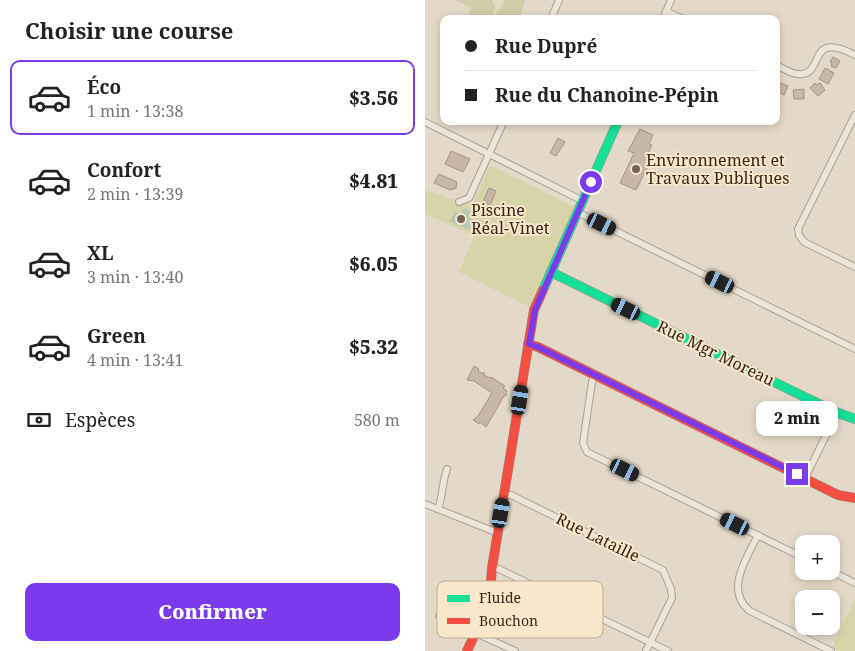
<!DOCTYPE html>
<html lang="fr">
<head>
<meta charset="utf-8">
<style>
	:root { --surface:#fff; --page:#f2f2f2; --text:#222; --muted:#767676; --line:#e0e0e0; --accent:#7c3aed }
	body { margin:0; font-family:"Noto Serif",serif; background:var(--page); color:var(--text); height:100vh; display:flex; flex-direction:column; font-size:19px; white-space:nowrap }
	* { box-sizing:border-box; margin:0 }
	p { font-size:16px; color:var(--muted) }
	.icon { flex:none; width:28px; height:28px; fill:none; stroke:currentColor; stroke-width:2; stroke-linecap:round; stroke-linejoin:round }
	.map { position:relative; flex:1; overflow:hidden }
	.sheet { display:flex; flex-direction:column; background:var(--surface); width:425px }
	.sheet>* { flex:none }
	.hud { position:absolute; left:15px; top:15px; width:340px; height:110px; border-radius:10px; box-shadow:0 2px 8px #0003; display:grid; align-content:center; height:110px; padding:0 25px; background:var(--surface) }
	.fabs { position:absolute; left:370px; top:535px; display:grid; gap:10px }
	.fabs a { display:grid; place-items:center; width:45px; height:45px; border-radius:10px; background:var(--surface); box-shadow:0 2px 8px #0003; font-size:25px }
	.end { position:absolute; width:22px; height:22px; margin:-11px; border:6px solid #7c3aed; background:#fff; box-shadow:0 0 0 2px #fff }
	.from { border-radius:50% }
	.bubble { position:absolute; height:35px; border-radius:10px; background:var(--surface); box-shadow:0 2px 8px #0003; font-size:16px; font-weight:800; line-height:35px; text-align:center }
	.car { position:absolute; width:15px; height:30px; margin:-15px -8px; border-radius:6px; box-shadow:0 0 4px 1px #0007; background:linear-gradient(#222 24%,#8ab4d8 0 40%,#222 0 76%,#8ab4d8 0 86%,#222 0) }
	.hud b { display:flex; align-items:center; gap:18px; height:48px; font-size:19px }
	.hud b+b { border-top:1px solid var(--line) }
	.hud i { width:12px; height:12px; background:var(--text) }
	ul { padding:0; list-style:none }
	li { display:flex; align-items:center; gap:15px; height:75px; margin:0 10px 8px; padding:0 15px; border:2px solid transparent; border-radius:10px }
	li div { flex:1 }
	li b { display:block; font-size:19px }
	li em { font-style:normal; font-weight:800 }
	li.active { border-color:var(--accent) }
	li>.icon { width:45px; height:45px; stroke-width:1.5 }
	h2 { padding:0 25px; font-size:22px; line-height:60px }
	.pay { display:flex; align-items:center; gap:12px; height:55px; padding:0 25px; font-size:19px }
	.pay p { margin-inline-start:auto }
	.action { display:flex; gap:10px; margin-top:auto; padding:10px 25px }
	.action a { flex:1; height:58px; border-radius:10px; background:var(--accent); color:#fff; font-size:20px; font-weight:800; line-height:58px; text-align:center }
	main { display:flex; flex:1; min-height:0 }
	.map>svg:first-child { display:block }
</style>
</head>
<body>
<main>
<section class="sheet">
<h2>Choisir une course</h2>
<ul>
<li class="active"><svg class="icon" aria-label="car" viewBox="0 0 24 24"><path d="M5 17H2v-5l4-1 3-4h7l3 4 3 1v5h-3M9 17h6M6 11h13"/><circle cx="7" cy="17" r="2"/><circle cx="17" cy="17" r="2"/></svg><div><b>Éco</b><p>1 min · 13:38</p></div><em>$3.56</em></li>
<li><svg class="icon" aria-label="car" viewBox="0 0 24 24"><path d="M5 17H2v-5l4-1 3-4h7l3 4 3 1v5h-3M9 17h6M6 11h13"/><circle cx="7" cy="17" r="2"/><circle cx="17" cy="17" r="2"/></svg><div><b>Confort</b><p>2 min · 13:39</p></div><em>$4.81</em></li>
<li><svg class="icon" aria-label="car" viewBox="0 0 24 24"><path d="M5 17H2v-5l4-1 3-4h7l3 4 3 1v5h-3M9 17h6M6 11h13"/><circle cx="7" cy="17" r="2"/><circle cx="17" cy="17" r="2"/></svg><div><b>XL</b><p>3 min · 13:40</p></div><em>$6.05</em></li>
<li><svg class="icon" aria-label="car" viewBox="0 0 24 24"><path d="M5 17H2v-5l4-1 3-4h7l3 4 3 1v5h-3M9 17h6M6 11h13"/><circle cx="7" cy="17" r="2"/><circle cx="17" cy="17" r="2"/></svg><div><b>Green</b><p>4 min · 13:41</p></div><em>$5.32</em></li>
</ul>
<div class="pay"><svg class="icon" aria-label="cash" viewBox="0 0 24 24"><path d="M3 7h18v10H3z"/><circle cx="12" cy="12" r="2"/></svg>Espèces<p>580 m</p></div>
<div class="action"><a>Confirmer</a></div>
</section>
<div class="map">
<svg width="430" height="651" viewBox="0 0 430 651">
	<rect width="100%" height="100%" fill="#e4d9c8"/>
	<g fill="#d8d4a9">
		<path d="M67,166L149,207L105,307L34,272L49,236L0,214V190L32,201L31,204L41,203L46,206L64,167Z"/>
		<path d="M430,599V651H414L407,648Z"/>
	</g>
	<g fill="#d1cda9">
		<path d="M31,0H67L70,8L66,19H42L46,8Z"/>
		<path d="M80,0H100L95,19H68Z"/>
	</g>
	<path fill="#b4c8ba" d="M39,208L46,211L43,217L48,220L44,230L25,221L30,212L36,214Z"/>
	<g fill="#c8b6a8" stroke="#a49488">
		<path d="M408,57L415,61L411,68L406,66L407,63L405,62Z"/>
		<path d="M400,68L409,73L403,84L394,79Z"/>
		<path d="M353,82L363,86L359,95L351,91Z"/>
		<path d="M390,83L392,85L395,83L400,90L393,96L385,88Z"/>
		<path d="M379,89V99H369L368,90Z"/>
		<path d="M215,129L228,135L224,144L227,145L223,154L228,156L211,190L195,183L209,153L203,151Z"/>
		<path d="M133,138L140,142L131,156L125,153Z"/>
		<path d="M26,151L45,159L38,172L20,164Z"/>
		<path d="M14,174L32,182L31,188L25,190L9,183Z"/>
		<path d="M64,188L71,191L65,205L58,202Z"/>
		<path d="M49,366L54,369L53,371L58,374L59,372V375L65,378L66,377L80,386L78,388L82,391L81,393L82,395L79,396L61,427L55,422L54,424L48,420L53,416L67,393L49,381L42,380Z"/>
	</g>
	<g fill="none" stroke-linecap="round" stroke-linejoin="round">
		<defs>
			<g id="street">
				<path d="M241,11L258,19"/>
				<path d="M126,19L134,0"/>
				<path d="M238,19L246,0"/>
				<path d="M351,65C358,68 366,74 373,74C401,77 380,29 430,55"/>
				<path d="M430,115L373,229L374,235L379,242L430,267"/>
				<path d="M0,122L158,201"/>
				<path d="M34,202L44,198L79,121"/>
				<path d="M152,212L430,349"/>
				<path d="M170,375L167,382L158,443L162,452L379,558"/>
				<path d="M380,478L412,413"/>
				<path d="M79,494L86,495L238,570L246,589L247,598L221,651"/>
				<path d="M0,504L73,533"/>
				<path d="M13,509C18,496 17,482 22,469"/>
				<path d="M333,535C322,557 299,591 325,611L406,651"/>
				<path d="M67,568L74,569L243,651"/>
				<path d="M406,571L430,583"/>
				<path d="M14,616L90,651"/>
			</g>
			<g id="fast">
				<path d="M126,272L408,411L430,419"/>
				<path d="M118,290L193,121"/>
			</g>
			<g id="jam">
				<path d="M103,344L113,347L413,495L430,498"/>
				<path d="M42,651L64,604L67,568L109,310L118,290"/>
			</g>
		</defs>
		<use href="#street" stroke="#a99e92" stroke-width="8"/>
		<use href="#fast" stroke="#988d82" stroke-width="10"/>
		<use href="#jam" stroke="#988d82" stroke-width="10"/>
		<use href="#street" stroke="#ece5da" stroke-width="6"/>
		<use href="#fast" stroke="#16e098" stroke-width="9"/>
		<use href="#jam" stroke="#f24e42" stroke-width="9"/>
	</g>
	<g fill="none" stroke-linecap="round" stroke-linejoin="round">
		<path stroke="#7c3aed" stroke-width="6" d="M166,182L110,310L104,344L113,347L372,474"/>
	</g>
	<g fill="#746457" stroke="#f8e7cb" stroke-width="2">
		<circle cx="211" cy="169" r="5"/>
		<circle cx="36" cy="219" r="5"/>
	</g>
	<g text-anchor="middle" stroke-width="4" stroke-linejoin="round" paint-order="stroke">
		<g font-size="16" fill="#37251a" stroke="#f8e7cb" text-anchor="start">
			<text x="221" y="166">Environnement et<tspan x="221" dy="18">Travaux Publiques</tspan></text>
			<text x="46" y="216">Piscine<tspan x="46" dy="18">Réal-Vinet</tspan></text>
		</g>
		<g font-size="16" fill="#37251a" stroke="#f8e7cb">
			<text transform="translate(291 353) rotate(26)" y="6">Rue Mgr Moreau</text>
			<text transform="translate(173 537) rotate(26)" y="6">Rue Lataille</text>
		</g>
	</g>
	<rect x="12" y="581" width="166" height="57" rx="8" fill="#f8e7cb" stroke="#bead96" stroke-width="1"/>
	<rect x="22" y="595" width="23" height="7" fill="#16e098"/>
	<rect x="22" y="618" width="23" height="6" fill="#f24e42"/>
	<g font-size="14" fill="#37251a">
		<text x="54" y="603">Fluide</text>
		<text x="54" y="626">Bouchon</text>
	</g>
</svg>
<div class="fabs">
<a>+</a>
<a>−</a>
</div>
<i class="end from" style="left:166px;top:182px"></i>
<i class="end" style="left:372px;top:474px"></i>
<div class="bubble" style="left:331px;top:401px;width:82px">2 min</div>
<i class="car" style="left:177px;top:224px;rotate:116deg"></i>
<i class="car" style="left:295px;top:282px;rotate:296deg"></i>
<i class="car" style="left:201px;top:309px;rotate:296deg"></i>
<i class="car" style="left:95px;top:400px;rotate:9deg"></i>
<i class="car" style="left:200px;top:470px;rotate:116deg"></i>
<i class="car" style="left:76px;top:513px;rotate:10deg"></i>
<i class="car" style="left:310px;top:524px;rotate:296deg"></i>
<div class="hud">
<b><i class="from"></i>Rue Dupré</b>
<b><i></i>Rue du Chanoine-Pépin</b>
</div>
</div>
</main>
</body>
</html>
